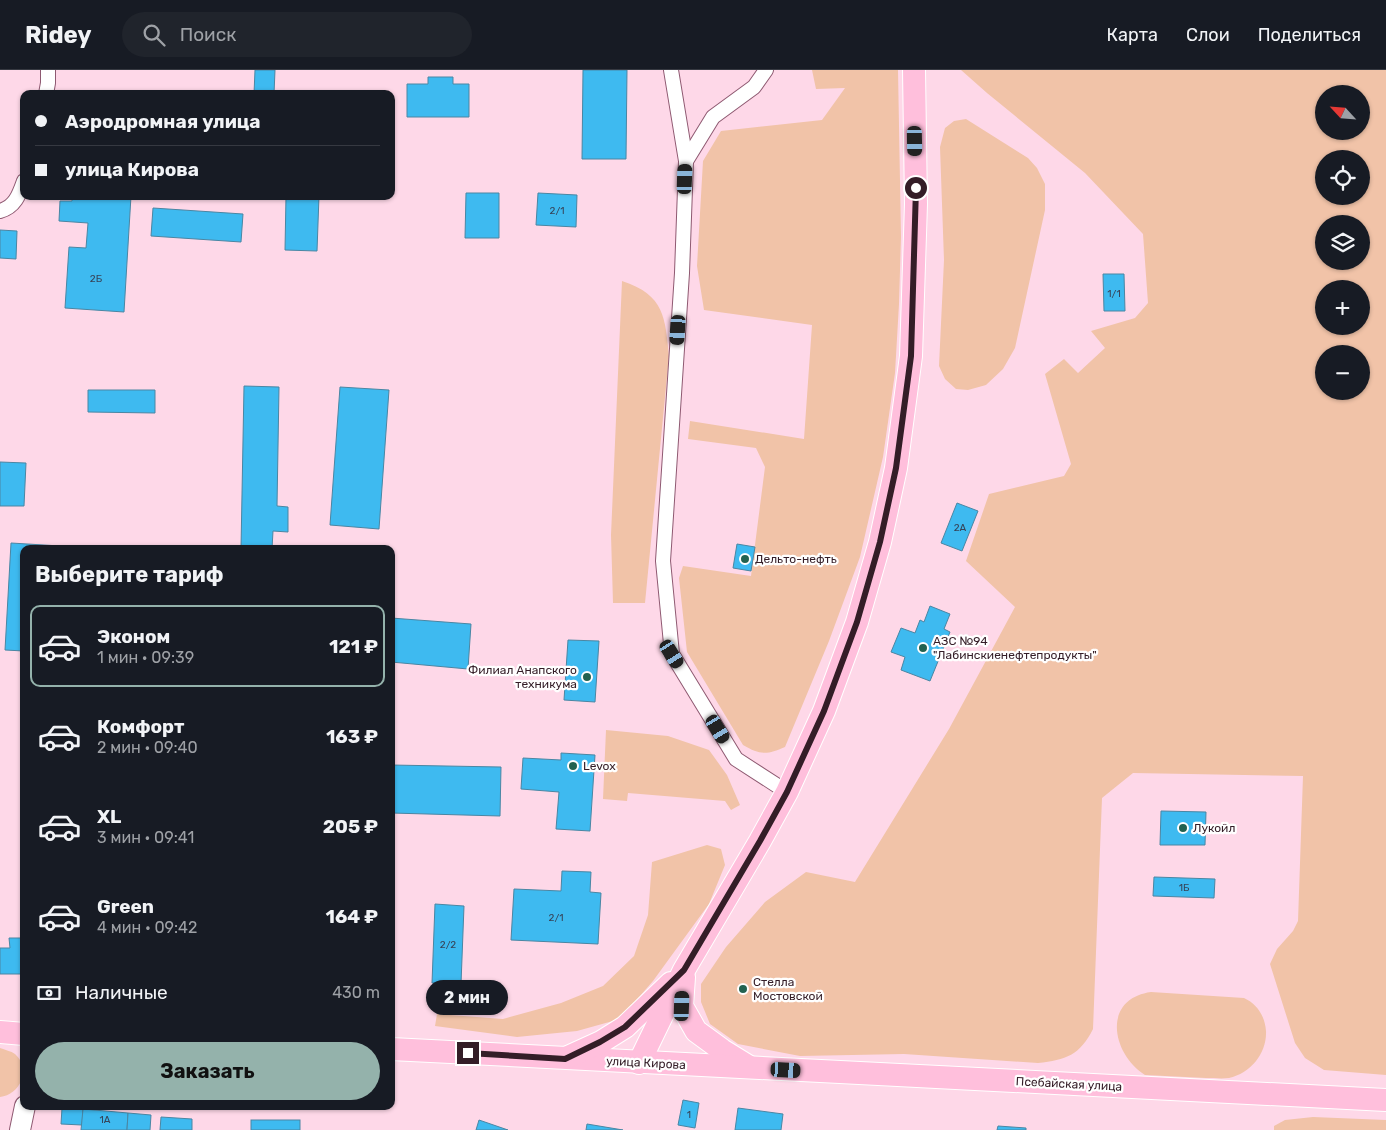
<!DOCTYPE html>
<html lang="ru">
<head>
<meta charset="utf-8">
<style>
	:root { --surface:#171b24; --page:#20242c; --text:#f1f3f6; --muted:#9ea1a6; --line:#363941; --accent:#94b2ab }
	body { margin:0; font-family:Rubik,sans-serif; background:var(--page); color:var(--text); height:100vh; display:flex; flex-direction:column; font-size:19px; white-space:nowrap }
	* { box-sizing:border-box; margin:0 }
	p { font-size:16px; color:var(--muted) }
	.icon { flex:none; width:28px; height:28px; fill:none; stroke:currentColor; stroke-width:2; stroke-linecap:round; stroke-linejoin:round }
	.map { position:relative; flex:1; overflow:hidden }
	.details { position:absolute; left:20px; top:475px; width:375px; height:565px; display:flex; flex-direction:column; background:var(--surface); border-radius:10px; box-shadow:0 1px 4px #0004 }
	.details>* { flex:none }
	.guide { position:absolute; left:20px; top:20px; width:375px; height:110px; border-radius:10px; box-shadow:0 1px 4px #0004; display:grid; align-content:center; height:110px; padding:0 15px; background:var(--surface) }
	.needle { width:32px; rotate:296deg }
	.buttons { position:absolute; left:1315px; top:15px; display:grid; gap:10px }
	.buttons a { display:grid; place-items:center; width:55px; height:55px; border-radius:50%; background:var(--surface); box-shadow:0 1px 4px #0004; font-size:25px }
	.end { position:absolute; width:22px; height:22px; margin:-11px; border:6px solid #341d27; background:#fff; box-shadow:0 0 0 2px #fff }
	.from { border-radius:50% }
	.bubble { position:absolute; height:35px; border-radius:18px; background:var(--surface); box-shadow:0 1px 4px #0004; font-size:16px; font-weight:700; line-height:35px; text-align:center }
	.car { position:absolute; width:15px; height:30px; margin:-15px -8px; border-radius:6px; box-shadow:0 0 4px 1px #0007; background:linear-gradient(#222 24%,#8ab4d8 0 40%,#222 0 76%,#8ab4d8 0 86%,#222 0) }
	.guide b { display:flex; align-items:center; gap:18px; height:48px; font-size:19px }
	.guide b+b { border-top:1px solid var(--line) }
	.guide i { width:12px; height:12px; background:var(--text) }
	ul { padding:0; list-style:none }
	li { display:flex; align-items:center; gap:15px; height:82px; margin:0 10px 8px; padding:0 5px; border:2px solid transparent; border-radius:10px }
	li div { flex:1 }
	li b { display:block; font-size:19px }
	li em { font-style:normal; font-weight:700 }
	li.selected { border-color:var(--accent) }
	li>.icon { width:45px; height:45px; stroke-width:1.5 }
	h2 { padding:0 15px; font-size:22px; line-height:60px }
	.pay { display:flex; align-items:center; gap:12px; height:55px; padding:0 15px; font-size:19px }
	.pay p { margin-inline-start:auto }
	.button { display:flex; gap:10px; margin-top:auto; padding:10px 15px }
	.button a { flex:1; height:58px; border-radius:30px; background:var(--accent); color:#111; font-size:20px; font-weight:700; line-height:58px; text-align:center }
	header { display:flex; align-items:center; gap:30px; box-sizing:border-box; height:70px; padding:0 25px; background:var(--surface); border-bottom:1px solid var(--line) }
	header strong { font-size:24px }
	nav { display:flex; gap:28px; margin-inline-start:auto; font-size:18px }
	.search { width:350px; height:45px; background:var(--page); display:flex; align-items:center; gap:12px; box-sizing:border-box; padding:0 18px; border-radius:28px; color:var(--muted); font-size:19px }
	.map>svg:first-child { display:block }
</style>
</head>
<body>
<header>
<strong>Ridey</strong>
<div class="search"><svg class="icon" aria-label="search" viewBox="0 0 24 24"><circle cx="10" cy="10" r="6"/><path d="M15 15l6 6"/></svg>Поиск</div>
<nav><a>Карта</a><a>Слои</a><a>Поделиться</a></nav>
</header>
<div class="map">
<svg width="1386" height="1060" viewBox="0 0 1386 1060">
	<rect width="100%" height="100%" fill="#fed8e8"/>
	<g fill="#f1c3a8" fill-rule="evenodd">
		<path d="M812,0H898L901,167L899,234L895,303L883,387L860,487L829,571L785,677C767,685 760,685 743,675L687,582L679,508L683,496L751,506L765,397L756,378L688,369L690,351L804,369L812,255L704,240L697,196L703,91L721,61L822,50L845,18L816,19Z"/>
		<path d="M961,0H1386V1005L1324,1000L1305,988L1295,973L1270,894L1277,879L1293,861L1298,851L1303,706L1133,703L1102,728L1093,959C1080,985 1066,990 1038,993L904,984L800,986L738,974L710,954L701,932V914L726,877L765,832L806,802L855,812L949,659L1015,537L966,491L989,424L1064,406L1071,394L1045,304L1064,289L1078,303L1105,278L1091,261L1135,248L1148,233L1143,164L1085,103L987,23ZM1324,24H1361V61H1324ZM1324,89H1361V126H1324ZM1324,154H1361V191H1324ZM1324,219H1361V256H1324ZM1324,284H1361V321H1324Z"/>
		<path d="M966,49L1028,88L1037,98L1045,114V140L1015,278L1003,299L986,315L968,320L956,319L945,309L939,296L944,190L940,77L945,58L954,51Z"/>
		<path d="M622,211C665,225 665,248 669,286L645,533H613L611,465Z"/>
		<path d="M606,660L668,666L709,680L727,705L740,735L731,740L725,731L628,723L627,731L603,729Z"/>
		<path d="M707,775L721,779L725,795L709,834L653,911L620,949L577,961L517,967L435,956L437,944L503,949L561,933L603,916L634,886L648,845L652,792Z"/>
		<path d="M1151,922L1244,928C1257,934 1265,946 1266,961C1267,983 1251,1003 1229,1008C1222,1009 1213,1008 1206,1008C1185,1007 1165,1006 1145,1005C1111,983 1102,929 1151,922Z"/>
		<path d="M0,978C5,980 11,981 15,984C32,999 20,1025 0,1027Z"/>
		<path d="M1313,1047L1386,1050V1060H1274V1056L1285,1050Z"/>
	</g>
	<g fill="#3ebaf0" stroke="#4a86a3">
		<path d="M255,0H275L274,24H254Z"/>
		<path d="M583,0H627L626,89H582Z"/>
		<path d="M428,7H453V14H469V47H407V14H428Z"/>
		<path d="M466,123H499V168H465Z"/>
		<path d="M538,123L577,125L576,157L536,155Z"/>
		<path d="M72,126H131L124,242L65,238L69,177L86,178L88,153L59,151L60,131H72Z"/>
		<path d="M286,126H319L317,181L285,180Z"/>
		<path d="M153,138L243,144L241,172L151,166Z"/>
		<path d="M0,160L17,161L16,189L0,188Z"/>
		<path d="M1103,204H1124L1125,241H1104Z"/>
		<path d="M244,316L279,317L277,436L288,437V462L273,461L272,479H241Z"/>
		<path d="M340,317L389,320L379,459L330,455Z"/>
		<path d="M88,320H155V343L88,342Z"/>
		<path d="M0,392L26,393L24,436H0Z"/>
		<path d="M957,433L978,441L962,481L941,473Z"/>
		<path d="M11,473L60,476L59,479H24V581L5,580Z"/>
		<path d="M737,474L755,477L751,501L733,498Z"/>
		<path d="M930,536L950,544L944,559L950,562L930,611L901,600L905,587L891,582L901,558L915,563L920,550L924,552Z"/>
		<path d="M391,548L471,554L468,599L391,592Z"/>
		<path d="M568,570L599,571L595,632L564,630Z"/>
		<path d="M561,683L595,685L590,761L556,759L559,722L521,719L523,688L561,690Z"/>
		<path d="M391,695L501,697L500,746L391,743Z"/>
		<path d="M1161,741L1206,742L1205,775H1160Z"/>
		<path d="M562,801L591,802L590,822L601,823L598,874L511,870L514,819L561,821Z"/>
		<path d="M1154,807L1215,809L1214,828L1153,826Z"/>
		<path d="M435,834L464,836L461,914L432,913Z"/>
		<path d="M9,868H24V904H0V878H10Z"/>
		<path d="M683,1030L699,1033L695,1058L678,1055Z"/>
		<path d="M62,1038L83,1039L82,1055L61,1054Z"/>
		<path d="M738,1038L783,1044L781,1060H735Z"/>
		<path d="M83,1039L128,1043L127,1060H81Z"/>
		<path d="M128,1043L151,1045L150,1060H127Z"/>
		<path d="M161,1047L192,1049V1060H160Z"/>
		<rect x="251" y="1050" width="49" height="10"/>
		<path d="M479,1050L508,1060H476Z"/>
		<path d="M587,1054L623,1060H586Z"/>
		<path d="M998,1056L1026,1058V1060H997Z"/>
	</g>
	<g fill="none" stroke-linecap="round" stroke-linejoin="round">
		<defs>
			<g id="street">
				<path d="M671,0L686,91"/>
				<path d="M766,0L754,17L713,47L686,91L682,203L663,491L672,584L736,689L787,722"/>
				<path d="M46,24L48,13V0"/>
				<path d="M0,141C15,137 19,125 24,111"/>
			</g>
			<path id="secondary" d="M20,1060L25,1036"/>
			<g id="primary">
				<path d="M684,907L682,936L696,961L722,980L748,996"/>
				<path d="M0,962L24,964"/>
				<path d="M391,979L1386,1030"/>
				<path d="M568,987L601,972L625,957L671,913"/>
				<path d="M639,993L684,900L760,771L787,722L824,641L857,552L880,472L896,398L911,286L916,134L914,0"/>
			</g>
		</defs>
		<use href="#street" stroke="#8e5971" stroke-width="16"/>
		<use href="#secondary" stroke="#8e5971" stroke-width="22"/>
		<use href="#primary" stroke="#fff" stroke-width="24"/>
		<use href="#street" stroke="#fff" stroke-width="14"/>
		<use href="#secondary" stroke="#fff" stroke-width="20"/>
		<use href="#primary" stroke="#ffbfdc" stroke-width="22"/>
	</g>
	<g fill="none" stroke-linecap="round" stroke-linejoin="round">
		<path stroke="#341d27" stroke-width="6" d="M468,983L565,989L600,972L625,957L684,900L760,771L787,722L824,641L857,552L880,472L896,398L911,286L916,118"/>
	</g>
	<g fill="#226250" stroke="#fff" stroke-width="2">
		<circle cx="745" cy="489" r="5"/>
		<circle cx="923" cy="578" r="5"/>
		<circle cx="587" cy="607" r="5"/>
		<circle cx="573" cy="696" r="5"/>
		<circle cx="1183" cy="758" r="5"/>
		<circle cx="743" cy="919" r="5"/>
	</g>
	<g text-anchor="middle" stroke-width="4.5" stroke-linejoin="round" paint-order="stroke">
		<g font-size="10" fill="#364459">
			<text x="557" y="144">2/1</text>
			<text x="96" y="212">2Б</text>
			<text x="1114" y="227">1/1</text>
			<text x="960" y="461">2А</text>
			<text x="1184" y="821">1Б</text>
			<text x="556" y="851">2/1</text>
			<text x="448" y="878">2/2</text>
			<text x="689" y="1048">1</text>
			<text x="105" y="1053">1А</text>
		</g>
		<g font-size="12" fill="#341d27" stroke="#fff" text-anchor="start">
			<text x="755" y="493">Дельто-нефть</text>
			<text x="933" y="575">АЗС №94<tspan x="933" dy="14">"Лабинскиенефтепродукты"</tspan></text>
			<text x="577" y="604" text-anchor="end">Филиал Анапского<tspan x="577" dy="14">техникума</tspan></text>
			<text x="583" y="700">Levox</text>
			<text x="1193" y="762">Лукойл</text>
			<text x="753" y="916">Стелла<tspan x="753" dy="14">Мостовской</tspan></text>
		</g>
		<g font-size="12" fill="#341d27" stroke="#fff">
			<text transform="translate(646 993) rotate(3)" y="4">улица Кирова</text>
			<text transform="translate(1069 1014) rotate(3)" y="4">Псебайская улица</text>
		</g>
	</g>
</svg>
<div class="buttons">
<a><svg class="needle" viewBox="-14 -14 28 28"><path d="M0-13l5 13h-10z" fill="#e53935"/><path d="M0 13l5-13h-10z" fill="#9ea1a6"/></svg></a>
<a><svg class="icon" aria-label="locate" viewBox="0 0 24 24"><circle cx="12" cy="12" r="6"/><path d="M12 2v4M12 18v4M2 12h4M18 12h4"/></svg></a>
<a><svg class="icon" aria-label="layers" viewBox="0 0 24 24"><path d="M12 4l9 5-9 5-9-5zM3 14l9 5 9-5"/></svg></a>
<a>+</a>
<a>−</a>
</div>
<i class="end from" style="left:916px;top:118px"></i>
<i class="end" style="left:468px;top:983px"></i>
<div class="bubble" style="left:426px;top:910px;width:82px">2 мин</div>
<i class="car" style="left:915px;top:71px;rotate:179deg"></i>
<i class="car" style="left:685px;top:109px;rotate:2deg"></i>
<i class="car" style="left:678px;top:260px;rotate:184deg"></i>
<i class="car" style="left:672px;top:584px;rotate:148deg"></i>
<i class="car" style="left:718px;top:659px;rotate:149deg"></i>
<i class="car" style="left:682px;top:936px;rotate:2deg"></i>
<i class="car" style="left:786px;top:1000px;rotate:93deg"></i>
<div class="guide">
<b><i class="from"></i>Аэродромная улица</b>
<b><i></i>улица Кирова</b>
</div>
<section class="details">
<h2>Выберите тариф</h2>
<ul>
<li class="selected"><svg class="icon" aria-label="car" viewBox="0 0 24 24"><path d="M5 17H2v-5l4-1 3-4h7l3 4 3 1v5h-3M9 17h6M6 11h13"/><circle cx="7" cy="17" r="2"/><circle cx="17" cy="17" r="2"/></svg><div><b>Эконом</b><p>1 мин · 09:39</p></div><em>121 ₽</em></li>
<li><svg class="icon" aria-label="car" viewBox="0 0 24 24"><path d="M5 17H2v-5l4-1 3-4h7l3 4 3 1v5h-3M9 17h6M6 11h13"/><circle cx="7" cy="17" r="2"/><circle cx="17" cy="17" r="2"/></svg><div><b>Комфорт</b><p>2 мин · 09:40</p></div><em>163 ₽</em></li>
<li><svg class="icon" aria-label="car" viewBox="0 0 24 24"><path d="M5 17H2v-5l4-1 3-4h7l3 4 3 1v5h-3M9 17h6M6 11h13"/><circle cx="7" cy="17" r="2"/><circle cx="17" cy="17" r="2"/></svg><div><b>XL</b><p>3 мин · 09:41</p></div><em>205 ₽</em></li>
<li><svg class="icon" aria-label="car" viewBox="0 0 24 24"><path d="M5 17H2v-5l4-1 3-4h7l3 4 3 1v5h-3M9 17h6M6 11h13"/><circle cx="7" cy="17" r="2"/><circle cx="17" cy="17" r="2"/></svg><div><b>Green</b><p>4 мин · 09:42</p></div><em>164 ₽</em></li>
</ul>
<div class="pay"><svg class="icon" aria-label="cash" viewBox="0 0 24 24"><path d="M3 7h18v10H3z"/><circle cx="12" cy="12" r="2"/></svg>Наличные<p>430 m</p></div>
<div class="button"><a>Заказать</a></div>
</section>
</div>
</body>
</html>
